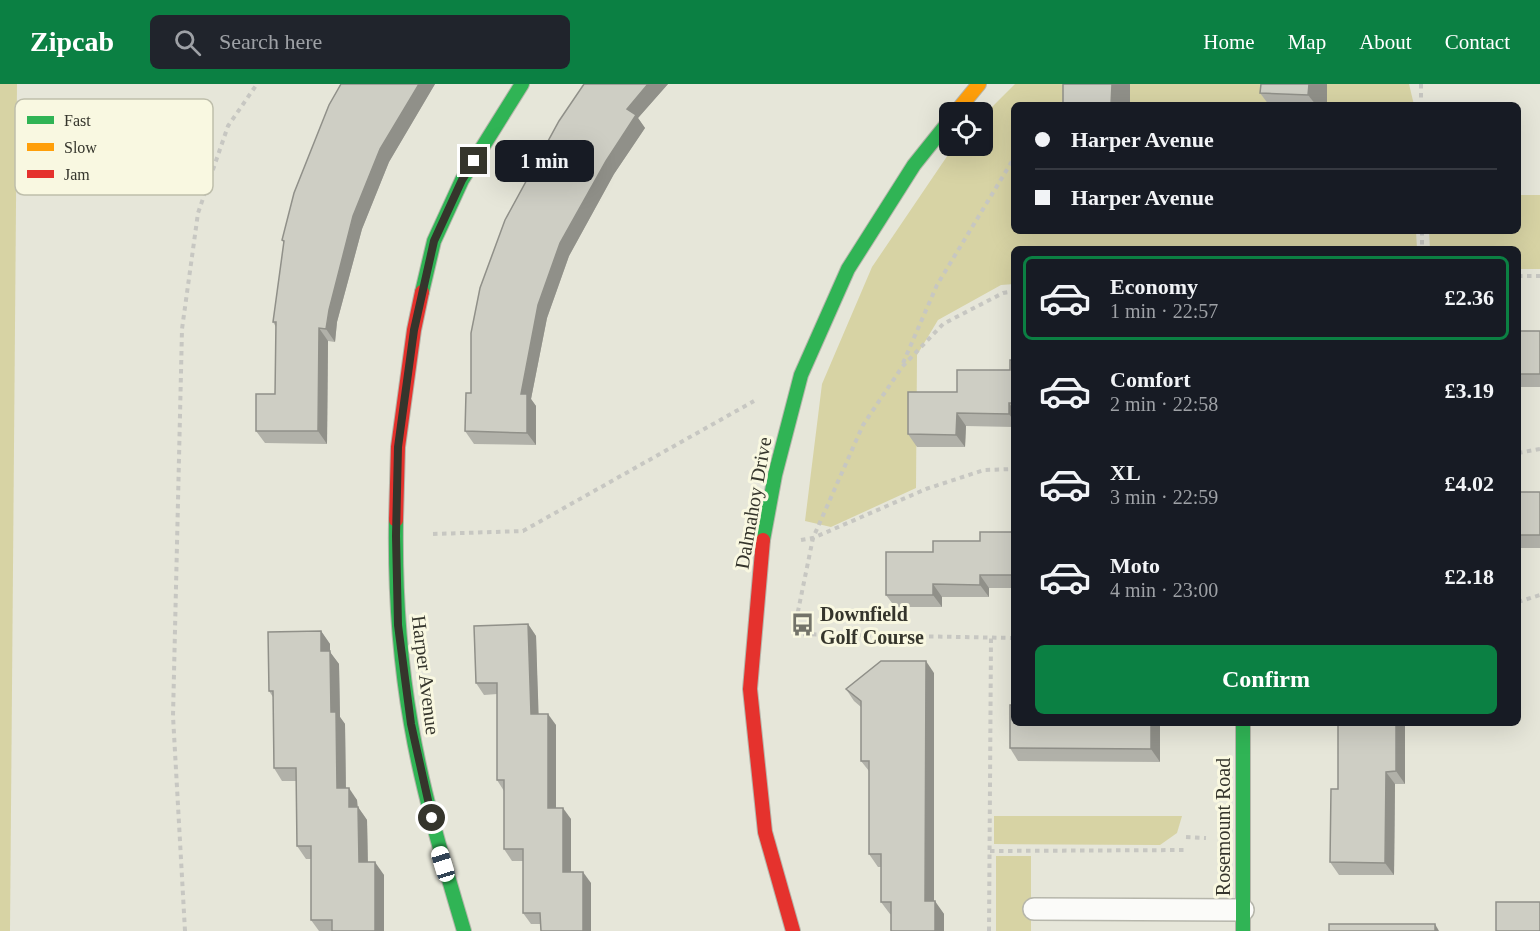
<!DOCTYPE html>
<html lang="en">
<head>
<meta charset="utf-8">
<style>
	:root { --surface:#171b24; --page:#20242c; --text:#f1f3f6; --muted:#9ea1a6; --line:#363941; --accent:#0b8043 }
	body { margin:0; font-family:Georgia,serif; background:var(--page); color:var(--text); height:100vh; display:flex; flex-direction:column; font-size:22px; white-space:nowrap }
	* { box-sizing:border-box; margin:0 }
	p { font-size:20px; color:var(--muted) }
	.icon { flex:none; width:33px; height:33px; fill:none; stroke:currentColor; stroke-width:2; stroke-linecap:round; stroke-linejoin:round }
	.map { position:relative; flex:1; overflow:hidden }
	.drawer { position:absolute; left:1011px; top:162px; width:510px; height:480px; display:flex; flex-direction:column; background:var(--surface); border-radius:9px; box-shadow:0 6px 24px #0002 }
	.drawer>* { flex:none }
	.guide { position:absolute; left:1011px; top:18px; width:510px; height:132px; border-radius:9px; box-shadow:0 6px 24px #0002; display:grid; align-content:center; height:132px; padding:0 24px; background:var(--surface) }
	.fabs { position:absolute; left:939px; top:18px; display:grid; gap:12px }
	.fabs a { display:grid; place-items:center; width:54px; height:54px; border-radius:9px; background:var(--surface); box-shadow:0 6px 24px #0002; font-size:30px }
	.end { position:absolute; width:27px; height:27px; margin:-14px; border:8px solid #35352c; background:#fff; box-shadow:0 0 0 3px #fff }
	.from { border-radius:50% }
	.bubble { position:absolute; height:42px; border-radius:9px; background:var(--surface); box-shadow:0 6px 24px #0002; font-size:20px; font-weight:600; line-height:42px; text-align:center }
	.car { position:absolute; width:18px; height:36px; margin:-18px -9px; border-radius:8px; box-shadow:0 0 4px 2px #0007; background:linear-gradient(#fff 24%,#345 0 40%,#fff 0 76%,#345 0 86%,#fff 0) }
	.guide b { display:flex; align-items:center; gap:21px; height:57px; font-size:22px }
	.guide b+b { border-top:2px solid var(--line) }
	.guide i { width:15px; height:15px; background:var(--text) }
	ul { padding:10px 0 0; list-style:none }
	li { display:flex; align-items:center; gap:18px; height:84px; margin:0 12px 9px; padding:0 12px; border:3px solid transparent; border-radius:9px }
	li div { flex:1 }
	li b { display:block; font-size:22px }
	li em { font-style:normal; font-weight:600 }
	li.current { border-color:var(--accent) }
	li>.icon { width:54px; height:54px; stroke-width:1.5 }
	.primary-button { display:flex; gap:12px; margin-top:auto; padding:12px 24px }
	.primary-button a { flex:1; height:69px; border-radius:9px; background:var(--accent); color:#fff; font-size:24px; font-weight:600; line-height:69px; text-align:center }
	header { display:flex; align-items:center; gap:36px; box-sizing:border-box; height:84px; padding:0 30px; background:var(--accent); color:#fff }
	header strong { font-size:28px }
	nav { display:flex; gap:33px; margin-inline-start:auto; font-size:21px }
	.search { width:420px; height:54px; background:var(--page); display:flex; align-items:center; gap:15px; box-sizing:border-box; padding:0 21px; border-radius:9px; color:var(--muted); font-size:22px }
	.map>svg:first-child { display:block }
</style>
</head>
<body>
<header>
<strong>Zipcab</strong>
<div class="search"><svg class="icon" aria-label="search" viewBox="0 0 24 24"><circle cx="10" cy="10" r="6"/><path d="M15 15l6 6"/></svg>Search here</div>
<nav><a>Home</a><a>Map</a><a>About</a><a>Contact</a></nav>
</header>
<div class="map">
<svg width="1540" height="847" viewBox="0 0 1540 847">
	<rect width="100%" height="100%" fill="#e6e6d9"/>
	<g fill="#d7d3a4">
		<path d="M0,0H17L10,847H0Z"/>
		<path d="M1015,0H1082V21H1014V147H1416L1417,165H1014V200L1001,201L938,236L917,271L916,404L831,443L805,437L822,300L872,183L954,62H982L983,32Z"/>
		<rect x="1130" y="0" width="149" height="21"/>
		<path d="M1327,0H1409L1414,21H1327Z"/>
		<path d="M1518,111H1540V185H1518V165H1430L1429,147H1518Z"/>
		<path d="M994,732H1182L1177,749L1160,761L994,760Z"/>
		<rect x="996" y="772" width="35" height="75"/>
	</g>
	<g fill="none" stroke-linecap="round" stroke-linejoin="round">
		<defs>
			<path id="lane" d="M1034,825L1243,826"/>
			<g id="fast">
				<path d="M422,208L434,157L462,96L522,0"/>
				<path d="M396,436C395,504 399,572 411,640C423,710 444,779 464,847"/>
				<path d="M763,456L775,391L801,291L848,185L914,81L950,36"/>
				<path d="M1243,639V847"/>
			</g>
			<path id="slow" d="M956,28L979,0"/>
			<g id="jam">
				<path d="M396,436L398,363L414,246L422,208"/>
				<path d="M763,456L750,605L765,748L793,847"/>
			</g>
		</defs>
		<use href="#lane" stroke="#b6b6ab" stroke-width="24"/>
		<use href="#fast" stroke="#b6b6ab" stroke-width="16"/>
		<use href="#slow" stroke="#b6b6ab" stroke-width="16"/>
		<use href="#jam" stroke="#b6b6ab" stroke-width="16"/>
		<g stroke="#c7c7c2" stroke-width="4" stroke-dasharray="4.5 4.5" stroke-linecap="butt">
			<path d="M1421,0V21"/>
			<path d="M1422,147V165"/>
			<path d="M1518,192H1540"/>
			<path d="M903,279L937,201L1014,74"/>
			<path d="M1518,369L1540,365"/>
			<path d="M433,450L523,447L754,317"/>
			<path d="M801,456L813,454L926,405L984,386L1014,385"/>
			<path d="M1518,518L1540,511"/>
			<path d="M796,537L813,454L863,341L902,283L943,240L1003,209L1014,207"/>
			<path d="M794,550L1014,554"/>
			<path d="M1186,753L1206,754"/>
			<path d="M990,767L1186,766"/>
			<path d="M185,847L173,632L182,245L198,129L228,42L257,0"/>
			<path d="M989,847L991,554"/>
		</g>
		<use href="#lane" stroke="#fbfbf9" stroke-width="21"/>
		<use href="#fast" stroke="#30b455" stroke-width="14"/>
		<use href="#slow" stroke="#ff9f0a" stroke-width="14"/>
		<use href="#jam" stroke="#e5322d" stroke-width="14"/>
	</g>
	<g fill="#b1b1a9">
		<path d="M341,0H435L389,78L362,145L337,238L335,258L328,257L327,360L265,359L256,347L275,310L276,243L273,238L284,159L282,156Z"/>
		<path d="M584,0H668L638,34L645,44L614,90L569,172L547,234L531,315L536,322V361L474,360L465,347L471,309Z"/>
		<path d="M1261,0H1327V21H1269L1260,9Z"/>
		<rect x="1518" y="247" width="22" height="56"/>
		<path d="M1014,276V343L966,342L965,363H917L908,350L957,308L1010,286Z"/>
		<rect x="1518" y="408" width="22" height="56"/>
		<path d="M1014,448V504H989V513H942V523H895L886,511L933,468L980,457Z"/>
		<path d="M528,540L536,552L538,630L556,641V724L571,735V788L591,799V847L540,840H531L523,829V777H512L504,765V707L497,696V610L484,611L476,599Z"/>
		<path d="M321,547L330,560V568L339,580L340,633L345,640L346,704L357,716L358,723L367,736L368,778L384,791V847H319L311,836V775H306L297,762L296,697H282L274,684L273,613L269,607Z"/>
		<path d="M934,589V817L944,830V847L890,830L881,818V783H878L869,770V687L861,677V623L854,617L846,605Z"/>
		<path d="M1014,639H1160V678L1018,677L1010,664Z"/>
		<path d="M1338,639H1405V700H1395L1394,791H1339L1330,778L1338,705Z"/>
	</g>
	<g fill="#909089">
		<path d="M419,0H435L389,78L362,145L337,238L335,258L326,245L329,226L353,132L380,65Z"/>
		<path d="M648,0H668L638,34L645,44L614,90L569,172L547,234L531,315L536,322V361L527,349L521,310L538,221L560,159L627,25Z"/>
		<path d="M1112,0H1130V21H1111Z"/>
		<path d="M1309,0H1327V21H1316L1308,11Z"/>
		<path d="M319,244L328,257L327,360L318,347Z"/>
		<path d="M1009,319L1014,326V337L1009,330Z"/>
		<path d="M957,329L966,342L965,363L956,351Z"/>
		<path d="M980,491L989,504V513L980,501Z"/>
		<path d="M933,500L942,513V523L933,511Z"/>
		<path d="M528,540L536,552L539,641L531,630Z"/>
		<path d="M321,547L330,560V568L339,580L340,633L345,640L346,716L337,704L331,628L321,567Z"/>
		<path d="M926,577L934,589V830L925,817Z"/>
		<path d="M548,630L556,641V735L548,724Z"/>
		<path d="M1151,639H1160V678L1151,665Z"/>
		<path d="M1396,639H1405V700L1396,687Z"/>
		<path d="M1386,688L1395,700L1394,791L1385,779Z"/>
		<path d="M349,704L357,716L358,736L349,723Z"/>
		<path d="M358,723L367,736L368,791L359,778Z"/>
		<path d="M563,724L571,735V799L563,788Z"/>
		<path d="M375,778L384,791V847H375Z"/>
		<path d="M583,788L591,799V847H583Z"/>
		<path d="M935,817L944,830V847H935Z"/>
		<path d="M1435,840L1439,847H1435Z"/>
	</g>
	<g fill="#cecec4" stroke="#909089" stroke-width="1.5">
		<path d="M341,0H419L380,65L353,132L329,226L326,245L319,244L318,347H256V310H275L276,238H273L284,157L282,156L294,109L329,21Z"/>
		<path d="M584,0H648L627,25L636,31L606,77L560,159L538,221L521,310H527V349L465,347L466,309H471V249L480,204L505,136L559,37Z"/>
		<path d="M1063,0H1112L1111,21H1063Z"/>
		<path d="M1261,0H1309L1308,11L1260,9Z"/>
		<rect x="1518" y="247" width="22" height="43"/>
		<path d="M1010,276H1014V319H1009V330L957,329L956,351L908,350V308H957V286H1010Z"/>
		<rect x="1518" y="408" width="22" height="43"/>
		<path d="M980,448H1014V491H980V501L933,500V511H886V468H933V457H980Z"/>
		<path d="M528,540L531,630H548V724H563V788H583V847H541L540,829H523V765H504V696H497V599H476L474,542Z"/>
		<path d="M321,547V567H330L331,628H336L337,704H349V723H358L359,778H375V847H332V836H311V762H297L296,684H274L273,607H269L268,548Z"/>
		<path d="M881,577H926L925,817H935V847H891V818H881V770H869V677H861V617L846,605Z"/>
		<path d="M1010,621H1014V639H1151V665L1010,664Z"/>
		<path d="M1338,639H1396V687L1386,688L1385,779L1330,778L1331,705H1338Z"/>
		<rect x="1496" y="818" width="44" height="29"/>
		<rect x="1329" y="840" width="106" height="7"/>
	</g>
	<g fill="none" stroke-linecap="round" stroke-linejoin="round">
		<path stroke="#35352c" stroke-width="8" d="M432,734L411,640L398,541L396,452L398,363L414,246L434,157L462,96L474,77"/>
	</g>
	<defs>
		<symbol id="bus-bare" viewBox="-9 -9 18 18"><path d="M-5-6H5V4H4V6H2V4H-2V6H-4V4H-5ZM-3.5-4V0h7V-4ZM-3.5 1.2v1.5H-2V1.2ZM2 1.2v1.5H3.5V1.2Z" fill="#737369" stroke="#f9f8e1" stroke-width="2.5" paint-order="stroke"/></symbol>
	</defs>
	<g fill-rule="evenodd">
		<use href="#bus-bare" x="786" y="524" width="33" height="33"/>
	</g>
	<g text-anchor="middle" stroke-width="6" stroke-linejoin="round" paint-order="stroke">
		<g font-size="20" fill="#35352c" stroke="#f9f8e1">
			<text transform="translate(753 419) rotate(-80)" y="7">Dalmahoy Drive</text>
			<text transform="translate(426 591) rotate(83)" y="7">Harper Avenue</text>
			<text transform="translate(1223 743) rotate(-90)" y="7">Rosemount Road</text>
		</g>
		<g font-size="20" font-weight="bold" fill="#35352c" stroke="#f9f8e1" text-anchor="start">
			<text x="820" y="537">Downfield<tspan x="820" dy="23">Golf Course</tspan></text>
		</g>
	</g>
	<rect x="15" y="15" width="198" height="96" rx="9" fill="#f9f8e1" stroke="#bebeab" stroke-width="1.5"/>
	<rect x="27" y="32" width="27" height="8" fill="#30b455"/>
	<rect x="27" y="59" width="27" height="8" fill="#ff9f0a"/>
	<rect x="27" y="86" width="27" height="8" fill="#e5322d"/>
	<g font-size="16" fill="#35352c">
		<text x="64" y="42">Fast</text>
		<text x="64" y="69">Slow</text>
		<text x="64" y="96">Jam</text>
	</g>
</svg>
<div class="fabs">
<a><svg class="icon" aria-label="locate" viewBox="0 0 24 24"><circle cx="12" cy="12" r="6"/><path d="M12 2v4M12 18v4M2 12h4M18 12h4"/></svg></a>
</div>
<i class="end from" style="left:432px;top:734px"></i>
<i class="end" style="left:474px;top:77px"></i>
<div class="bubble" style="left:495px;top:56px;width:99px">1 min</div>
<i class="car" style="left:443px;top:780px;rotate:343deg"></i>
<div class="guide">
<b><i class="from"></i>Harper Avenue</b>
<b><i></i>Harper Avenue</b>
</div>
<section class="drawer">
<ul>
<li class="current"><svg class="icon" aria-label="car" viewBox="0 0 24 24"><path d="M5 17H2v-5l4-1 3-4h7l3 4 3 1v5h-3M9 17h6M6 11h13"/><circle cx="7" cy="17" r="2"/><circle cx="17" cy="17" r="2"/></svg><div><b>Economy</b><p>1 min · 22:57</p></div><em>£2.36</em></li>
<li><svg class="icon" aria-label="car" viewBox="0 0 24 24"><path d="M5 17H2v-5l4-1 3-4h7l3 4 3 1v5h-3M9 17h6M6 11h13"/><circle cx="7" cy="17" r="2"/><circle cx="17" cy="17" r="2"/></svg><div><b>Comfort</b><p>2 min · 22:58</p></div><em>£3.19</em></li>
<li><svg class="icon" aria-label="car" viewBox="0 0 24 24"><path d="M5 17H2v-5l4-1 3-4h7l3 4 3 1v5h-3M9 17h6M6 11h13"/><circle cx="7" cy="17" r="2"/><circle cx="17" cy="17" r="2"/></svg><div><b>XL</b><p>3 min · 22:59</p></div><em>£4.02</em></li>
<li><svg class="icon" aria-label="car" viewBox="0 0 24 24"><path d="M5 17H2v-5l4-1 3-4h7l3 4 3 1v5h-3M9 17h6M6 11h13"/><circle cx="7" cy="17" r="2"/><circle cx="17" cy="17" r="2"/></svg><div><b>Moto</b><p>4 min · 23:00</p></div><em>£2.18</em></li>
</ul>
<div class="primary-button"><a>Confirm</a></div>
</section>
</div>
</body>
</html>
